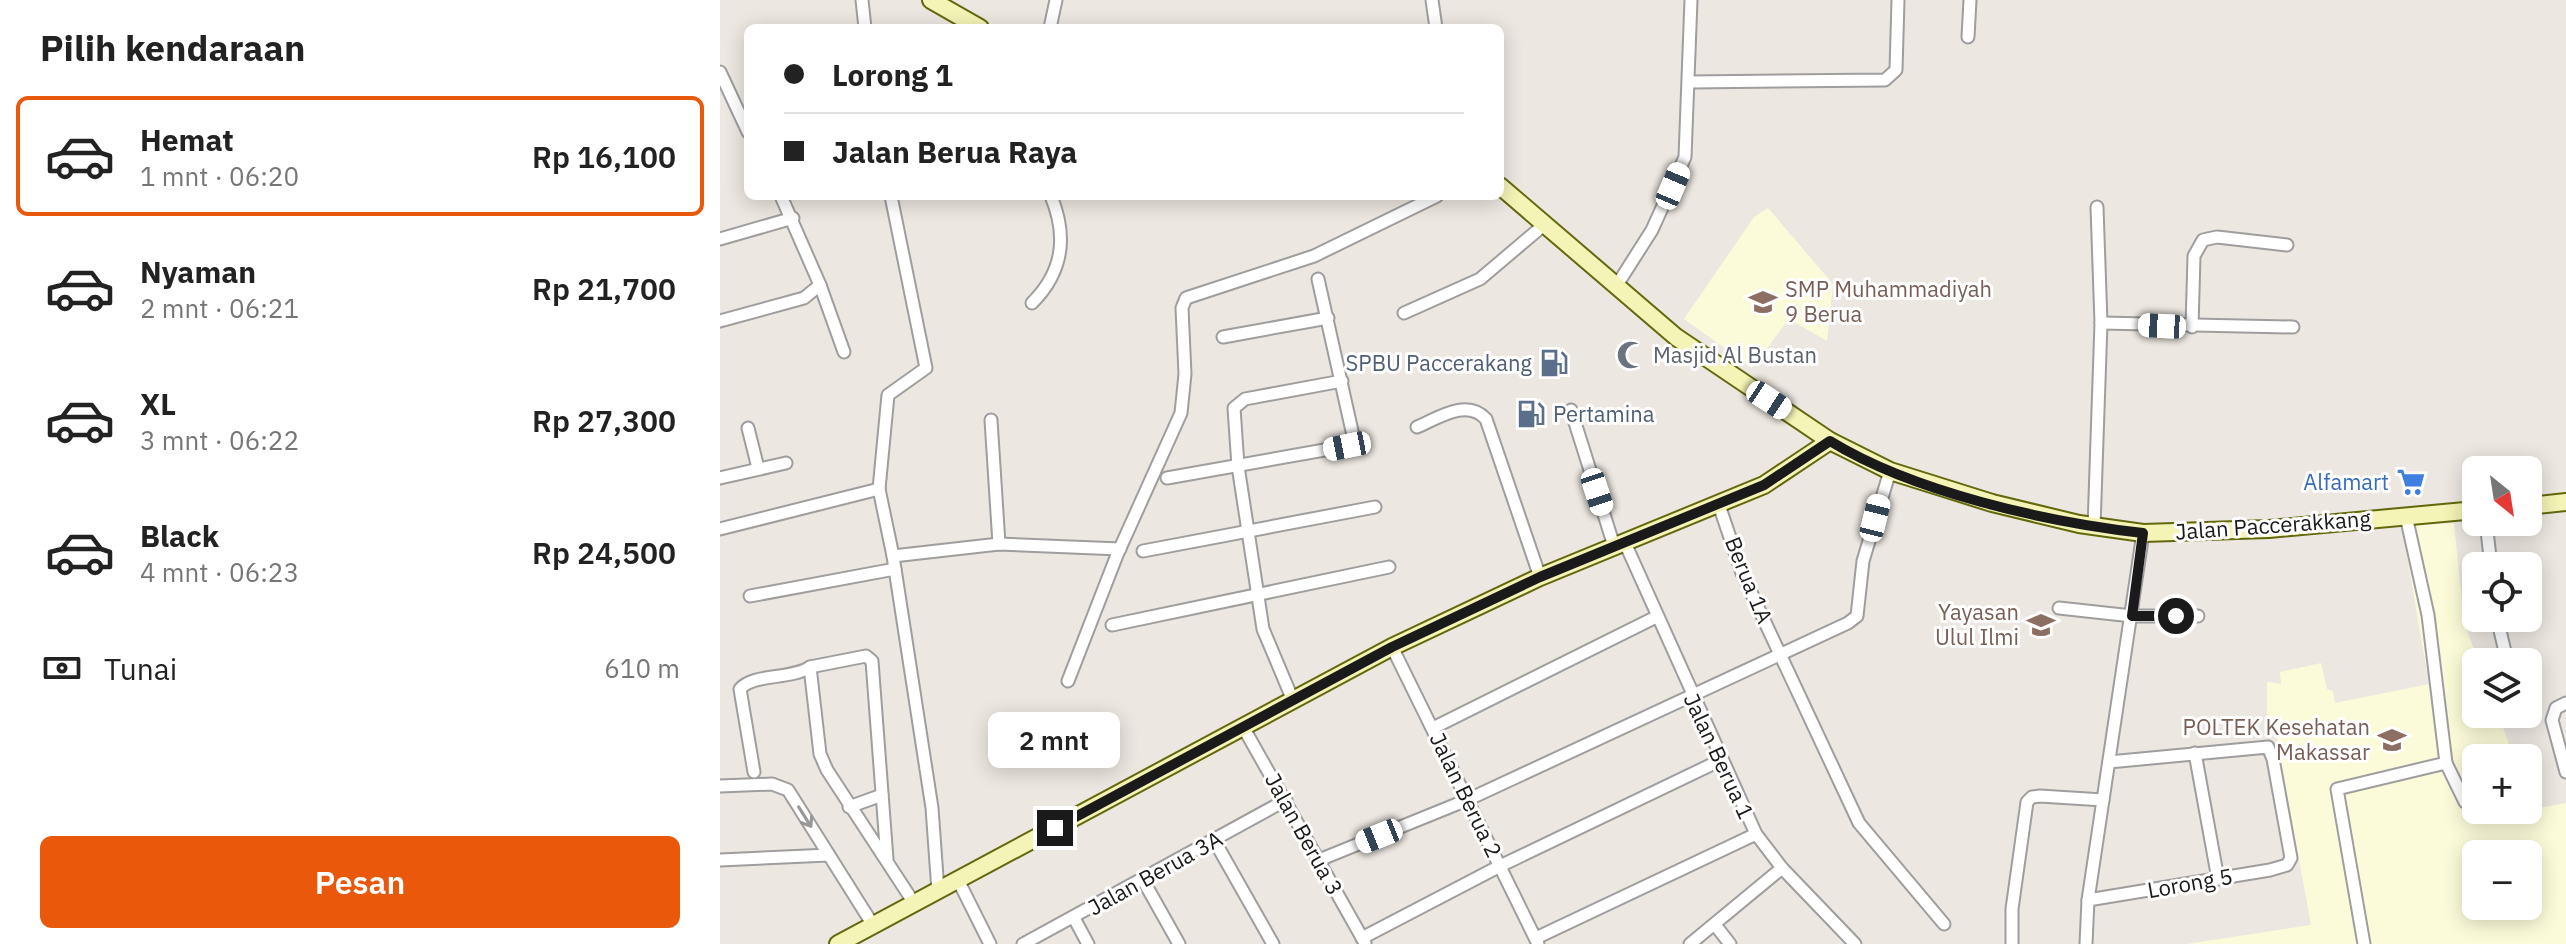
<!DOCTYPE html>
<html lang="id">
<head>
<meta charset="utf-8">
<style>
	:root { --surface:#fff; --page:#f2f2f2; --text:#222; --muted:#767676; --line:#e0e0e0; --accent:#ea580c }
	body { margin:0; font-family:"IBM Plex Sans",sans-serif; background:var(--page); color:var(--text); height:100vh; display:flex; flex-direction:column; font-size:30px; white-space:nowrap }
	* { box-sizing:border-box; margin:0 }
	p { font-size:26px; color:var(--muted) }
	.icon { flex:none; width:44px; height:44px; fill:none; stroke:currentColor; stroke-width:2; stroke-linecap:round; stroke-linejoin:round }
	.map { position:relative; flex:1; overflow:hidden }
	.details { display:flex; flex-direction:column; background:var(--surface); width:720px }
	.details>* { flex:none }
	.banner { position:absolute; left:24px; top:24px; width:760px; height:176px; border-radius:12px; box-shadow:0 4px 20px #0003; display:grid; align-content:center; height:176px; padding:0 40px; background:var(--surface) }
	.needle { width:52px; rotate:150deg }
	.tools { position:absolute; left:1742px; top:456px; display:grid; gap:16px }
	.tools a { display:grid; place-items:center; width:80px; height:80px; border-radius:12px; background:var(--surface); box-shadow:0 4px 20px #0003; font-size:40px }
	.end { position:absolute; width:36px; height:36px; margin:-18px; border:10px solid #1a1a1a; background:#fff; box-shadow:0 0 0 4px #fff }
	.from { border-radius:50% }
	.bubble { position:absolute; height:56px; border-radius:12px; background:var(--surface); box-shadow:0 4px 20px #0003; font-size:26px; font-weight:600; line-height:56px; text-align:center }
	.car { position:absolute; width:24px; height:48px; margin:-24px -12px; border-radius:10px; box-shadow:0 0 6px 2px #0007; background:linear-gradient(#fff 24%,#345 0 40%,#fff 0 76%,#345 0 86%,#fff 0) }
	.banner b { display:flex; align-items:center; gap:28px; height:76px; font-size:30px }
	.banner b+b { border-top:2px solid var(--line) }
	.banner i { width:20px; height:20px; background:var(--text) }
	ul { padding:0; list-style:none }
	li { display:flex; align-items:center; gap:24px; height:120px; margin:0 16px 12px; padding:0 24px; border:4px solid transparent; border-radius:12px }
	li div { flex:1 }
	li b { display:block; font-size:30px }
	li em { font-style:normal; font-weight:600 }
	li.on { border-color:var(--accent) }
	li>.icon { width:72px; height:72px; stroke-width:1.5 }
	h2 { padding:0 40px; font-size:36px; line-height:96px }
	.pay { display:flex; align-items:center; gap:20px; height:88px; padding:0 40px; font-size:30px }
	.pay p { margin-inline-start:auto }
	.action { display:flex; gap:16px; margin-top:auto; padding:16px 40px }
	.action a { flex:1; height:92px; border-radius:12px; background:var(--accent); color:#fff; font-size:32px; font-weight:600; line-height:92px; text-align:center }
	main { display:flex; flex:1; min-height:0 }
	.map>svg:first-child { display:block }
</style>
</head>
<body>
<main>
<section class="details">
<h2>Pilih kendaraan</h2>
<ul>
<li class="on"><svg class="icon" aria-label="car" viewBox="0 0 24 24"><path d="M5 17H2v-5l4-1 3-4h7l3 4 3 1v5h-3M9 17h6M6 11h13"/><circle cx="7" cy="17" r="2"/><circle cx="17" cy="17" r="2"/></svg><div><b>Hemat</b><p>1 mnt · 06:20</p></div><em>Rp 16,100</em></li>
<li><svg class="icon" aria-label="car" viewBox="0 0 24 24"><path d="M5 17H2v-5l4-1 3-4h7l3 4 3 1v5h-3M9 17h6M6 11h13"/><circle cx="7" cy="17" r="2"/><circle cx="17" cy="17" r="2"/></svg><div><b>Nyaman</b><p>2 mnt · 06:21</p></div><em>Rp 21,700</em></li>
<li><svg class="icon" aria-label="car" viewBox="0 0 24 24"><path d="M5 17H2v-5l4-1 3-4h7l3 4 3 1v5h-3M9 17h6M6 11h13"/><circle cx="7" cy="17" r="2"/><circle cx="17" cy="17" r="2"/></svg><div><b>XL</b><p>3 mnt · 06:22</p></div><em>Rp 27,300</em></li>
<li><svg class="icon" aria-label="car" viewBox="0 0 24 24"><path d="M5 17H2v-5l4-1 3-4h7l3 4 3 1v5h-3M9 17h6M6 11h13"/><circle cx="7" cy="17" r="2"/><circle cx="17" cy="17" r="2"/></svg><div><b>Black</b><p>4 mnt · 06:23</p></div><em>Rp 24,500</em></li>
</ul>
<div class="pay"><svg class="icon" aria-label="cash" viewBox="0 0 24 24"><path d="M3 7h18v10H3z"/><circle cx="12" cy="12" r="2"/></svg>Tunai<p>610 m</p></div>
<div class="action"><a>Pesan</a></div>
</section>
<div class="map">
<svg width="1846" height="944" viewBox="0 0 1846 944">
	<rect width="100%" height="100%" fill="#ece7e0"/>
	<g fill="#fcfbd9" fill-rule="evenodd">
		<path d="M1048,208L1113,284L1107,341L1069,319L1032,368L964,319L1034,217Z"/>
		<path d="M1734,523L1744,623L1759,662L1756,714H1778L1794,758H1756V810H1808L1846,803V944H1467L1591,925L1555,727L1547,728V682L1561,684L1560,672L1601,663L1607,689L1613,691L1615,703L1709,684L1682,526ZM1756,854H1808V906H1756Z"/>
	</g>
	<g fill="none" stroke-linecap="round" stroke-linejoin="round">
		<defs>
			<g id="street">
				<path d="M142,0L145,28"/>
				<path d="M712,0L716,28"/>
				<path d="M330,28L336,0"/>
				<path d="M1248,37L1250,0"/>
				<path d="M0,72L28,132"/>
				<path d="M970,82L1165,80L1176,70L1178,0"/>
				<path d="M171,196L206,368L168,395L159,489L173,556L212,808L218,891"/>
				<path d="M0,239L73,218"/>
				<path d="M100,285L124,352"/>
				<path d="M897,285L932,230L965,157L971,0"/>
				<path d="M312,303C343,272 348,237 331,196"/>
				<path d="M684,313L760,279L825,224"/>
				<path d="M0,321L84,298L100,285L61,196"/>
				<path d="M1381,323L1573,327"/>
				<path d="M1472,327L1474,256L1483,240L1497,237L1567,245"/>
				<path d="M503,337L608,318"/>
				<path d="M851,410L894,546"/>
				<path d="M271,420L279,544"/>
				<path d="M697,427C718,418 747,398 766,419L820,577"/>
				<path d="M28,428L38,468"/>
				<path d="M0,478L66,463"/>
				<path d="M447,478L627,446L634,440L598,279"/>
				<path d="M999,505L1022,573L1139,823L1224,924"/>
				<path d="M1766,522L1771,566"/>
				<path d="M1374,527L1381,323L1377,207"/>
				<path d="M0,529L159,489"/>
				<path d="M905,543L1036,834L1062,868L1135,944"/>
				<path d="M423,551L655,507"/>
				<path d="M173,556L279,544L400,549"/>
				<path d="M30,596L175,569"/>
				<path d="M1339,608L1412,616H1478"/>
				<path d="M1777,618L1787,660"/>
				<path d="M392,625L669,567"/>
				<path d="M672,647L818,944"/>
				<path d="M348,681L397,555L461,413L465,374L462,308L466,298L594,256L717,196"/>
				<path d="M572,698L543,629L518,466L514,408L525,399L622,381"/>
				<path d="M1846,703L1836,708L1832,720L1846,772"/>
				<path d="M522,725L645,943"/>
				<path d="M713,728L936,617"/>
				<path d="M1475,753L1498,879"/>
				<path d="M1726,763L1745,802"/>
				<path d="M34,772L20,689C34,673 70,680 90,667"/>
				<path d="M0,786L52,784L68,790L153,925"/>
				<path d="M129,807L162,795"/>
				<path d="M494,840L553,944"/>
				<path d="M167,859L152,661L146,656L90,667L100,754L107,770L194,903"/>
				<path d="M0,860L109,855"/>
				<path d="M599,860L747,800L1128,623L1137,616L1143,561L1170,471"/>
				<path d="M238,880L270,944"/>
				<path d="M423,880L459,944"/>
				<path d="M1368,900L1550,870L1567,865L1571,858L1553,759L1548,747L1389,762"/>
				<path d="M354,918L368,944"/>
				<path d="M996,926L1010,944"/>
				<path d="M642,938L780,866L1001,760"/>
				<path d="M816,938L1036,834"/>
				<path d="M303,944L566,800"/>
				<path d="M970,944L1062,868"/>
				<path d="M1292,944V909L1307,802L1312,797L1320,796L1383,800"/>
				<path d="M1366,944L1368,900L1423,533"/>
				<path d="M1644,944L1617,789L1726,763L1708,615L1686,516"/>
			</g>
			<g id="secondary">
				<path d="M211,0L260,28"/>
				<path d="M780,186L956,337L1110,441L1170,471L1272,503L1359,524L1423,533L1549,529L1756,510"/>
				<path d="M1808,506L1846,502"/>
				<path d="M118,944L672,647L820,577L1044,485L1110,441"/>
			</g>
		</defs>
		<use href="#street" stroke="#9e9e9e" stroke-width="15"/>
		<use href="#secondary" stroke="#62680b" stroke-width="20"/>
		<use href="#street" stroke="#fff" stroke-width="11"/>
		<use href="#secondary" stroke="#f4f4b6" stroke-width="16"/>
	</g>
	<defs><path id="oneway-shaft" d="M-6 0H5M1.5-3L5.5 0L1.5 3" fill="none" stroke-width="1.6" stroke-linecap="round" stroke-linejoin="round" transform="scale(2)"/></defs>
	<use stroke="#989898" href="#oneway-shaft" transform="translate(85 817) rotate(58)"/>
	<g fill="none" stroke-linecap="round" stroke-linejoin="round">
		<path stroke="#1a1a1a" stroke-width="10" d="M335,828L672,647L820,577L1044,485L1110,441C1193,492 1326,522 1423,533L1412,616H1456"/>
	</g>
	<defs>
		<symbol id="school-bare" viewBox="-9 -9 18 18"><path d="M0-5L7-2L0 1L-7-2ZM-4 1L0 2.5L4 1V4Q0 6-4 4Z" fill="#8d6e63" stroke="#fff" stroke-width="2.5" paint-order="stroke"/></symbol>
		<symbol id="mosque-bare" viewBox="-9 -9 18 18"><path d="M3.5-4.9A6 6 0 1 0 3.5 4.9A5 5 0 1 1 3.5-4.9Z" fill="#6b7280" stroke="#fff" stroke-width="2.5" paint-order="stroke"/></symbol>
		<symbol id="fuel-bare" viewBox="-9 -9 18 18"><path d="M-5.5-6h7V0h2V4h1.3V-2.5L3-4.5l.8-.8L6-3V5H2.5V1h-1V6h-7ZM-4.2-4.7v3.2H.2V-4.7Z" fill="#5c6f8a" stroke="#fff" stroke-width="2.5" paint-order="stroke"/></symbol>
		<symbol id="supermarket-bare" viewBox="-9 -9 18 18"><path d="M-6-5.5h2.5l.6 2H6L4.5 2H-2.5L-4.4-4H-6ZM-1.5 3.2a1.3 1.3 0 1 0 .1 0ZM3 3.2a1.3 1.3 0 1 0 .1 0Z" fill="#3f7fe0" stroke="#fff" stroke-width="2.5" paint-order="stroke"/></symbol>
		<symbol id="university-bare" viewBox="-9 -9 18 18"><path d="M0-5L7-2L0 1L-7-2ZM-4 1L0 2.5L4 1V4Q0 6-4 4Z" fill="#8d6e63" stroke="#fff" stroke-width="2.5" paint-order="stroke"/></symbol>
	</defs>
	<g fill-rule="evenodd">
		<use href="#school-bare" x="1023" y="282" width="40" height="40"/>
		<use href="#mosque-bare" x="891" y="335" width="40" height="40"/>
		<use href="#fuel-bare" x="814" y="343" width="40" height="40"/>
		<use href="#fuel-bare" x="791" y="394" width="40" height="40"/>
		<use href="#supermarket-bare" x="1671" y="462" width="40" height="40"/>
		<use href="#school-bare" x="1301" y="605" width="40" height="40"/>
		<use href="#university-bare" x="1652" y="720" width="40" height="40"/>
	</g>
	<g text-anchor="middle" stroke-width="6" stroke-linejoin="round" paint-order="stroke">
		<g font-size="22" fill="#785e54" stroke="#fff" text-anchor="end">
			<text x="1065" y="297" text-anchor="start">SMP Muhammadiyah<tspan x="1065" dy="25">9 Berua</tspan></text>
			<text x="1299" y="620">Yayasan<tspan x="1299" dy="25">Ulul Ilmi</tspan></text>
			<text x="1650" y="735">POLTEK Kesehatan<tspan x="1650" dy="25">Makassar</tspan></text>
		</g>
		<g font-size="22" fill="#5b616d" stroke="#fff" text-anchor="start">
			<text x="933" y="363">Masjid Al Bustan</text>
		</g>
		<g font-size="22" fill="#4e5e75" stroke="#fff" text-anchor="end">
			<text x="812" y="371">SPBU Paccerakang</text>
			<text x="833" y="422" text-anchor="start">Pertamina</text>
		</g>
		<g font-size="22" fill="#366cbe" stroke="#fff" text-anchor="end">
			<text x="1669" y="490">Alfamart</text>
		</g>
		<g font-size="22" fill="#1a1a1a" stroke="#fff">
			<text transform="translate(1553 525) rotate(-4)" y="8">Jalan Paccerakkang</text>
			<text transform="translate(1029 580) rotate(68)" y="8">Berua 1A</text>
			<text transform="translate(999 756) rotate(65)" y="8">Jalan Berua 1</text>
			<text transform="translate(746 795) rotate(64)" y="8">Jalan Berua 2</text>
			<text transform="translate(584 834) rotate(61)" y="8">Jalan Berua 3</text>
			<text transform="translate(435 873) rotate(-29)" y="8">Jalan Berua 3A</text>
			<text transform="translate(1470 883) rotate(-10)" y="8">Lorong 5</text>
		</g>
	</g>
</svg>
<div class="tools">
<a><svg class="needle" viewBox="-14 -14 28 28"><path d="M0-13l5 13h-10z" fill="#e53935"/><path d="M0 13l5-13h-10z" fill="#767676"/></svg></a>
<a><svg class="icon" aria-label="locate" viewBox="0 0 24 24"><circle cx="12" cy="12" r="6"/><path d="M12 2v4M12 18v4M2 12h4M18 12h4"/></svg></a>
<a><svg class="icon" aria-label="layers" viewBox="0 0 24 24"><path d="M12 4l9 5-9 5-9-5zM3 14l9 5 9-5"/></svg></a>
<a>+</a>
<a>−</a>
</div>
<i class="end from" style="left:1456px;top:616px"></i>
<i class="end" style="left:335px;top:828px"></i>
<div class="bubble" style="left:268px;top:712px;width:132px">2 mnt</div>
<i class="car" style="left:953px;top:186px;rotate:23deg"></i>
<i class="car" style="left:1442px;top:326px;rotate:273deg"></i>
<i class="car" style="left:1049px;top:400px;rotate:123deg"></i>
<i class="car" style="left:627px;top:446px;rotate:259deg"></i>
<i class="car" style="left:877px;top:492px;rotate:162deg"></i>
<i class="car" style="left:1155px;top:518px;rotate:14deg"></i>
<i class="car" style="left:659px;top:836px;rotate:248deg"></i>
<div class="banner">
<b><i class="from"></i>Lorong 1</b>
<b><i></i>Jalan Berua Raya</b>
</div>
</div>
</main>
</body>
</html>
